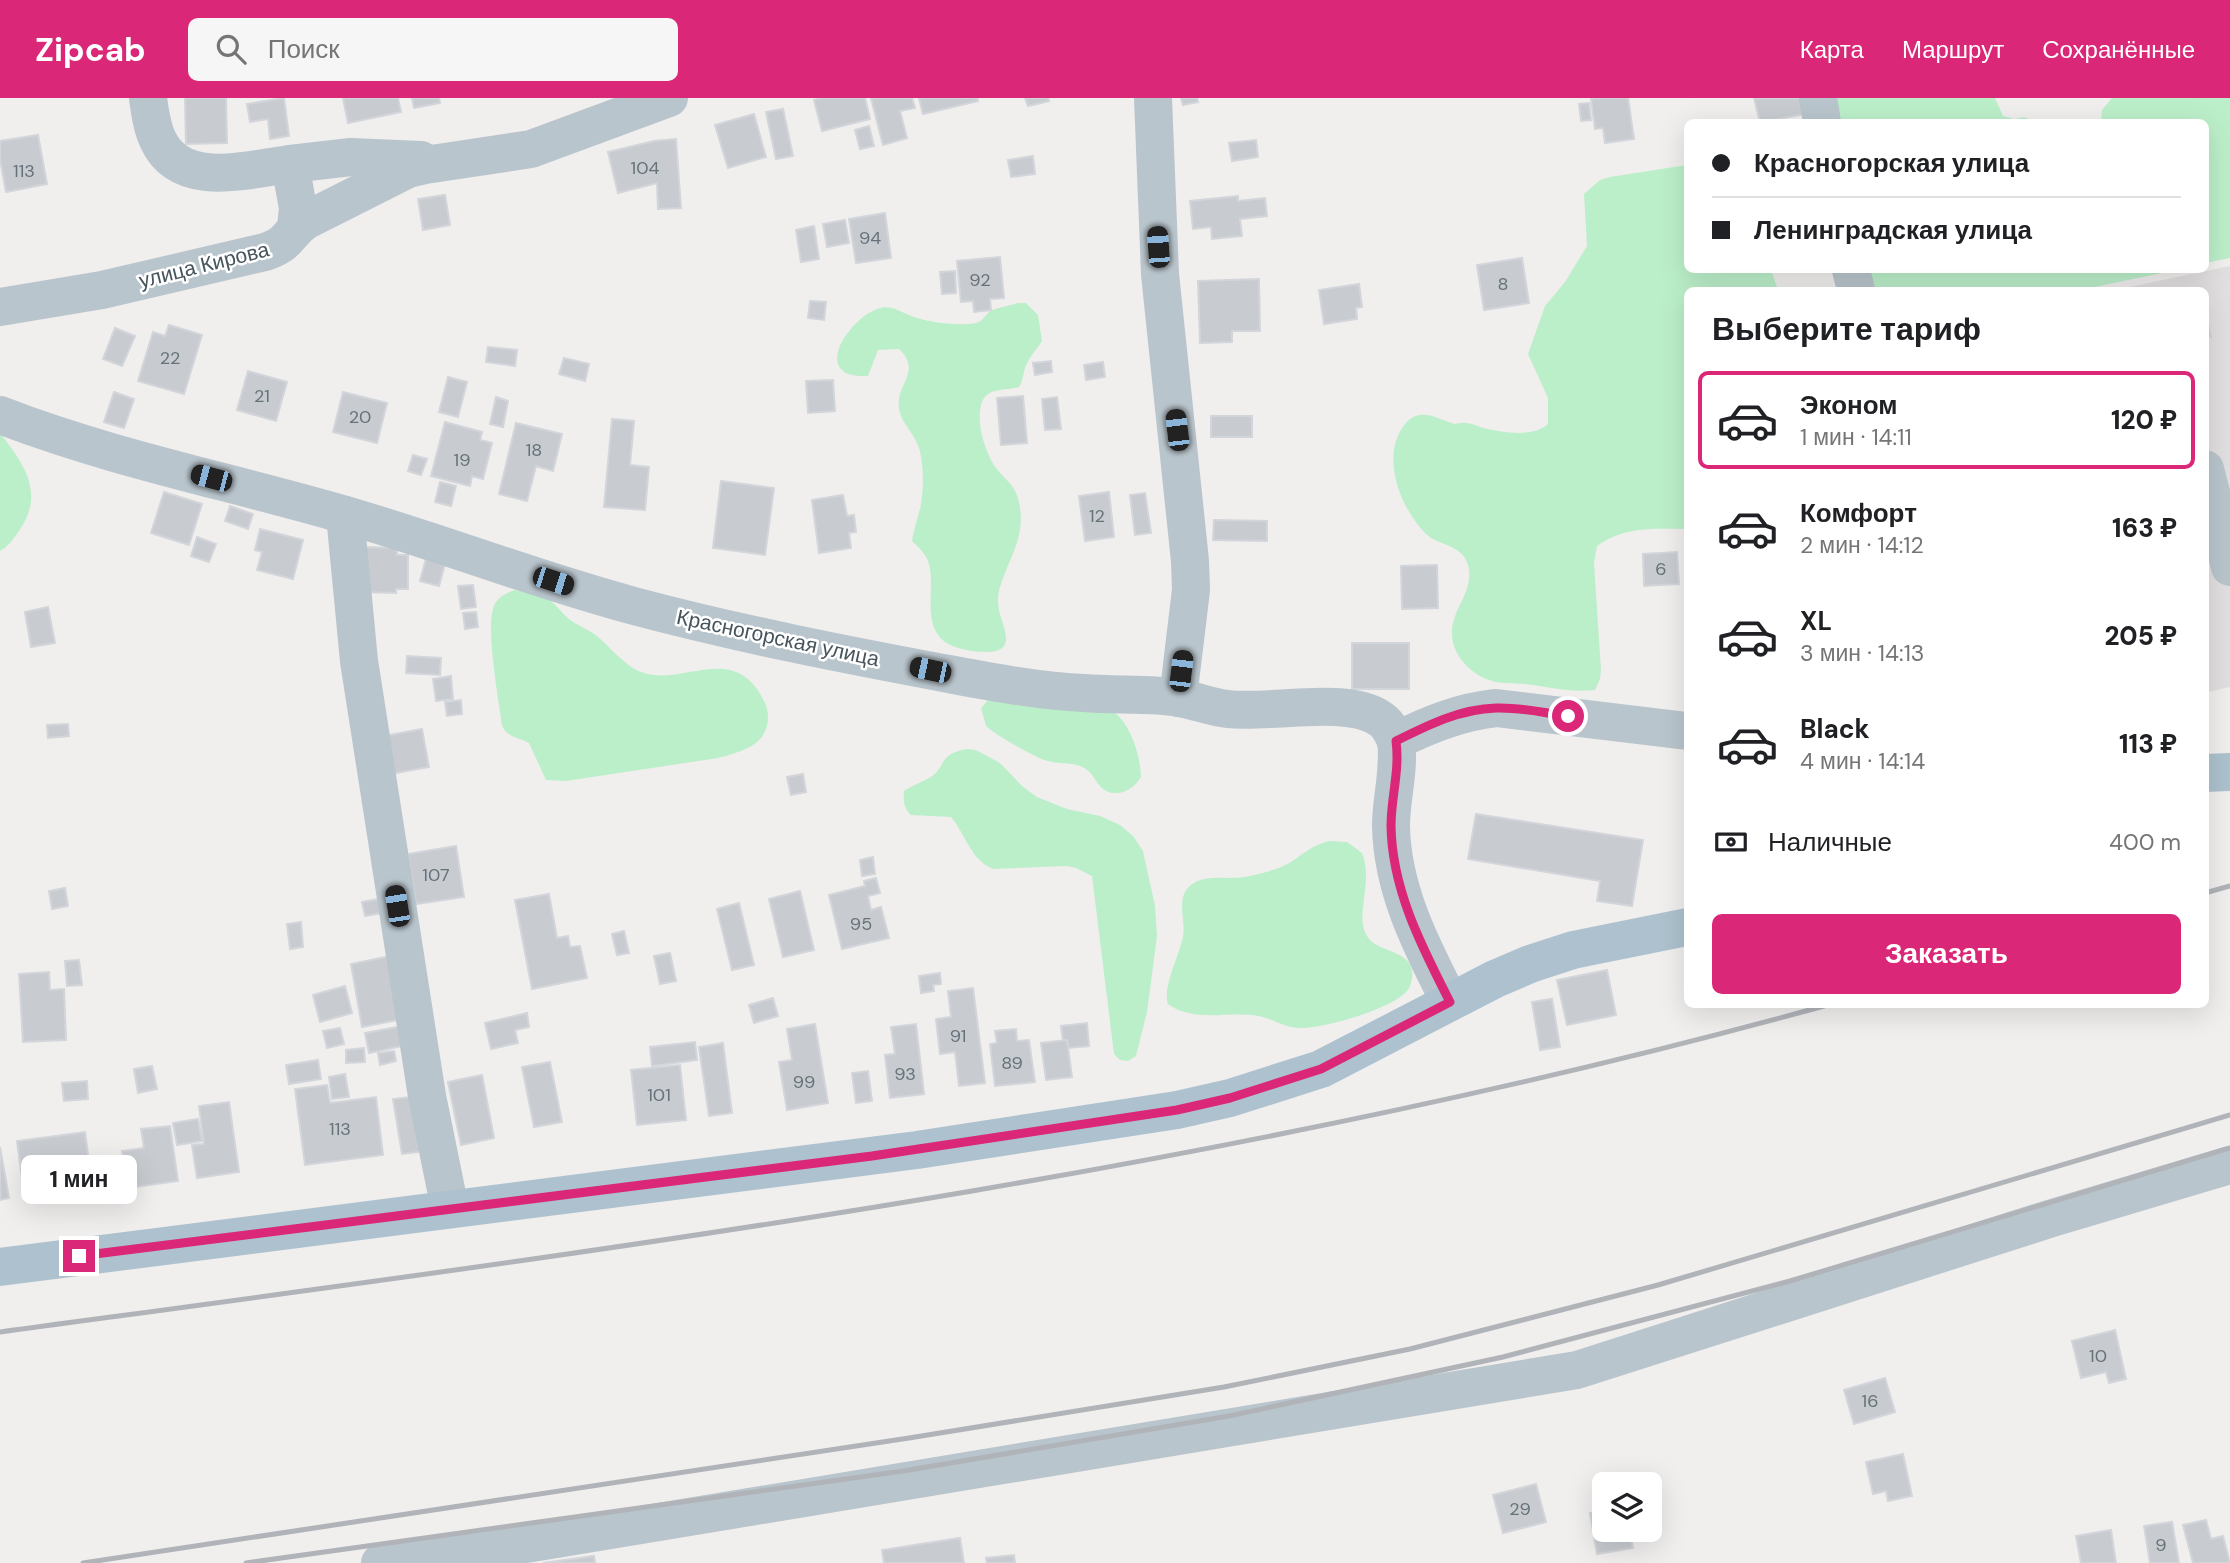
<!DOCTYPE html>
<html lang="ru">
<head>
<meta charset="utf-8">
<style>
	:root { --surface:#fff; --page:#f6f6f6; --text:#202124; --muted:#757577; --line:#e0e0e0; --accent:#db2777 }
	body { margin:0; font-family:"DM Sans",sans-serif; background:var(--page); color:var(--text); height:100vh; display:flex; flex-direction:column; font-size:26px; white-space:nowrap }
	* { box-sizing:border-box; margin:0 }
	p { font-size:23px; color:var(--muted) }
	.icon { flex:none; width:38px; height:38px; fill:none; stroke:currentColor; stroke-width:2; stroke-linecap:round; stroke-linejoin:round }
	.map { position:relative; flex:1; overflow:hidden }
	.details { position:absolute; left:1684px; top:189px; width:525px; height:721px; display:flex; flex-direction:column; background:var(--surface); border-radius:10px; box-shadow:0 7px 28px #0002 }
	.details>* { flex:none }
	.hud { position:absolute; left:1684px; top:21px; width:525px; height:154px; border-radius:10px; box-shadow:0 7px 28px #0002; display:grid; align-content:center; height:154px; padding:0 28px; background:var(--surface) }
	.fabs { position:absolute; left:1592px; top:1374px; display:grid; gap:14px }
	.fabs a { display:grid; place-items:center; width:70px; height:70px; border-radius:10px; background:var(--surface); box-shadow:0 7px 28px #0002; font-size:35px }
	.end { position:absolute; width:32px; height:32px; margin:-16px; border:9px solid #db2777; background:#fff; box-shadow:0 0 0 4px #fff }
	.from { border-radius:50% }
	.bubble { position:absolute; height:49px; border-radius:10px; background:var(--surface); box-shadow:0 7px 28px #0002; font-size:23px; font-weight:800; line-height:49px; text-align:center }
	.car { position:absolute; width:21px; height:42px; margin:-21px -10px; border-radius:9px; box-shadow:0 0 5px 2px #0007; background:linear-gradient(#222 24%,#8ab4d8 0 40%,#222 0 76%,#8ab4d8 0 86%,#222 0) }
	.hud b { display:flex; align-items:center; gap:24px; height:66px; font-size:26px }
	.hud b+b { border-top:2px solid var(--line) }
	.hud i { width:18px; height:18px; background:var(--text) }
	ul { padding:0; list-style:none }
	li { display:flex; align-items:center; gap:21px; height:98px; margin:0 14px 10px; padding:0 14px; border:4px solid transparent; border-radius:10px }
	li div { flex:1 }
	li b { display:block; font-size:26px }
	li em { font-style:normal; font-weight:800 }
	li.selected { border-color:var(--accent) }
	li>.icon { width:63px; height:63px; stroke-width:1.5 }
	h2 { padding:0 28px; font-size:32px; line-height:84px }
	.pay { display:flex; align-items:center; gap:18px; height:77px; padding:0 28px; font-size:26px }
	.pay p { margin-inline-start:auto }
	.cta { display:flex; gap:14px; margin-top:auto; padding:14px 28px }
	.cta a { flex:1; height:80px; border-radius:10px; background:var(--accent); color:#fff; font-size:28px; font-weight:800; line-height:80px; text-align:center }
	header { display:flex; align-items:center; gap:42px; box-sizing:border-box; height:98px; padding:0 35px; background:var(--accent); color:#fff }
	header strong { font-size:33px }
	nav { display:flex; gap:38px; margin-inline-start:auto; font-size:24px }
	.search { width:490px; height:63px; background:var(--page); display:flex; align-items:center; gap:18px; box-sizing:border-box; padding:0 24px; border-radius:10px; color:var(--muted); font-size:26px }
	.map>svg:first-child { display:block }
</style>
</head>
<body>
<header>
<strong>Zipcab</strong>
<div class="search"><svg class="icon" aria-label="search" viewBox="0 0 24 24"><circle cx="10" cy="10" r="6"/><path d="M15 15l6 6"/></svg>Поиск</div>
<nav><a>Карта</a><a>Маршрут</a><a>Сохранённые</a></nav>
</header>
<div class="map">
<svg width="2230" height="1465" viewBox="0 0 2230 1465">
	<rect width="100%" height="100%" fill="#f1eeee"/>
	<path fill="#e2dfe0" d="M2230,168V589L2205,595V192H2115Z"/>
	<g fill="#bbefc9">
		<path d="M1830,0H1995L2003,18L2014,21L2024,19L2036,24H1833Z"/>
		<path d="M2112,0H2230V160L2205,165V24H2101L2102,12Z"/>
		<path d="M1687,67V172H1771L1778,192H1687V431C1653,431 1626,428 1597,448L1594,465L1601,572L1600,581L1595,592C1571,595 1549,589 1526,586C1514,585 1499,586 1489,582C1469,575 1451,555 1452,534C1452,511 1475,492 1468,467C1462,446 1439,448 1426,436C1400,410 1379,356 1406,325C1421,308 1439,322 1455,326C1470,322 1474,328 1488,331C1506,335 1534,339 1548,326V300L1528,256L1545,208L1565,184L1587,148L1584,96L1600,82L1610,79Z"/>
		<path d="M1869,172H2176L2080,192H1875Z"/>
		<path d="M1018,205H1026L1038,217L1042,243C1037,251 1031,257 1027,265C1023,273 1024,281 1019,289C1006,293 988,289 982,304C975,322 985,355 996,370C1006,383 1015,386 1019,404C1026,438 1011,456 1001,486C998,493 997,504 999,512C1003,530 1018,554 986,554C974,554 955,551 945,544C920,525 937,488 928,463C925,455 918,449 912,443C914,431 917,422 920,411C924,393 924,367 919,350C915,336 901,325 899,311C895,286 923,274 899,251L878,252L868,278C810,281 846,223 877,211C891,205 903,216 917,220C933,225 960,228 976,225C984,223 986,215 992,212C997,210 1012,207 1018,205Z"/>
		<path d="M0,335C25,367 45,396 19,433C13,441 9,448 0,453Z"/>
		<path d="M515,492C524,494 537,496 546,500C555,505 562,515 569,521C578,528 588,531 597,538C609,548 619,561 633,570C676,597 733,536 765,605C770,616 769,630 761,640C751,652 732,656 718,660L566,683L546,682L529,645C518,639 508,640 502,628C499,603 485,529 494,508C498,499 506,495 515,492Z"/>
		<path d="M989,601L1113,613C1131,627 1140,656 1141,679C1135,689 1125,696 1114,695C1098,694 1097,679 1086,671C1074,663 1061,667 1048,663C1037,661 994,636 986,628L981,610Z"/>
		<path d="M967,651L976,652L1000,665L1022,688L1037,699L1067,711L1100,718L1120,727L1133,738L1143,753L1155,808L1157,838L1147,914L1136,958L1128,963L1120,962L1114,956L1092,778L1076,770L1067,768L993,771C970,761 966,737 951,719L911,717C904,710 903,704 904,693C913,687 920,685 929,680C947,670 937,656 967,651Z"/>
		<path d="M1329,743L1347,744L1362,755C1374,784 1354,818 1367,838C1378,858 1423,849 1410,888C1403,909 1319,932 1298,930C1282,929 1268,918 1252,917C1225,914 1192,924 1168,906C1162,889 1180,857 1183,838C1186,822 1175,799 1191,787C1206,775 1231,783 1250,778C1263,775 1279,771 1291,764C1304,755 1313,747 1329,743Z"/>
	</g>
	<g fill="#c8ccd1" stroke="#d2d5da" stroke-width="2">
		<path d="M185,0H226L227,45L186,46Z"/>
		<path d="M284,0L289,38L270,41L268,21L250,24L247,6Z"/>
		<path d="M343,0H398L401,14L348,25Z"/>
		<path d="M412,0H439L440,5L414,10Z"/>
		<path d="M822,0H865L870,21L822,33L814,2Z"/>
		<path d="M871,0H912L915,10L900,13L907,40L883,47Z"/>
		<path d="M919,0H977L978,3L923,16Z"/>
		<path d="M1025,0H1048L1049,3L1028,8Z"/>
		<path d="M1181,0H1197L1198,4L1183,7Z"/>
		<path d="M1598,0H1628L1634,41L1605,45L1603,30L1595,31L1591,1Z"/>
		<path d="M1754,0H1803L1806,16L1760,24Z"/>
		<path d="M1589,5L1591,22L1581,23L1579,6Z"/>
		<path d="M783,11L793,58L776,61L766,14Z"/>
		<path d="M754,16L766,59L728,70L715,27Z"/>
		<path d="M869,28L874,48L860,51L855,32Z"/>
		<path d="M38,37L47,86L6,94L0,61V43Z"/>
		<path d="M676,41L681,110L658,111L657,85L618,95L608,54L654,43Z"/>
		<path d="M1256,42L1258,59L1232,63L1229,45Z"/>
		<path d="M1033,58L1035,76L1011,79L1008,62Z"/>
		<path d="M445,97L450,127L423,132L418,101Z"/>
		<path d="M1238,98V103L1265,100L1267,118L1240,121L1242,138L1212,141L1211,129L1193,131L1190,103Z"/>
		<path d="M885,115L891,160L856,165L849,121Z"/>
		<path d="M845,122L849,145L827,149L823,126Z"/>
		<path d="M814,128L819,161L801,164L796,132Z"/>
		<path d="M1000,159L1004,200L990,201L991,212L974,214L973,203L961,204L957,163Z"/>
		<path d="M1522,160L1529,205L1484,212L1477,167Z"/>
		<path d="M955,173L956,195L942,196L940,174Z"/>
		<path d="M1259,181L1260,233H1232V244L1200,245L1198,183Z"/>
		<path d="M1359,186L1362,209L1356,210L1357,221L1324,226L1319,192Z"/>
		<path d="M810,203L826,204L824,222L808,220Z"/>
		<path d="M2205,214L2211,239L2205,240Z"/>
		<path d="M169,227L202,237L184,296L138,283L153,234L165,238Z"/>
		<path d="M115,230L135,238L122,268L103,261Z"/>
		<path d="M488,249L517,252L515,268L486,264Z"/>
		<path d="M564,260L589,266L585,283L559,276Z"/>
		<path d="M1051,263L1052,274L1035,277L1033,265Z"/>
		<path d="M1103,264L1105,279L1086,282L1084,267Z"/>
		<path d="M248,273L287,284L276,323L237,312Z"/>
		<path d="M448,279L467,284L458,319L439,314Z"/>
		<path d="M833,282L835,313L808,315L806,283Z"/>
		<path d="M114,294L134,301L124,330L104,324Z"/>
		<path d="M343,294L387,305L377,345L333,334Z"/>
		<path d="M1023,298L1027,345L1001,347L997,300Z"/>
		<path d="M496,299L508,303L503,329L490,326Z"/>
		<path d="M1057,299L1061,331L1045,332L1042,301Z"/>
		<rect x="1211" y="318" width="41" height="21"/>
		<path d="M612,321L634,323L630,367L649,369L645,412L604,409Z"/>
		<path d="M445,324L482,334L480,342L492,345L483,381L472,378L470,388L431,378Z"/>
		<path d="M516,325L562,336L553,373L536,368L527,403L499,396Z"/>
		<path d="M413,357L427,361L421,377L408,373Z"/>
		<path d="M721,383L774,390L765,457L713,450Z"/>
		<path d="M440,384L456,388L451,408L435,404Z"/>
		<path d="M164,394L202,406L189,447L151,435Z"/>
		<path d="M1109,394L1114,439L1085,443L1079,398Z"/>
		<path d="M1145,395L1151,435L1135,437L1130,397Z"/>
		<path d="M843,397L847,418L854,417L856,434L849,435L851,450L819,455L812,402Z"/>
		<path d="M230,408L253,416L248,431L225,423Z"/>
		<path d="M1214,422L1267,423V443L1213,442Z"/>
		<path d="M260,431L303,442L293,481L257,472L262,454L255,452Z"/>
		<path d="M197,439L216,446L209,464L191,458Z"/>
		<path d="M365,449L397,450V457H408V491H396V495L364,494Z"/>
		<path d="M1677,454L1679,486L1644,488L1643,456Z"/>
		<path d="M427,457L446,462L439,488L420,483Z"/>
		<path d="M1437,467L1438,510L1402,511L1401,468Z"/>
		<path d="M473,487L476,509L461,511L458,488Z"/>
		<path d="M48,509L55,545L31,549L25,514Z"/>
		<path d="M476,514L478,529L465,531L463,515Z"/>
		<rect x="1352" y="545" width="57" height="46"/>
		<path d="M407,558L441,560L440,577L406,575Z"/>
		<path d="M451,578L453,601L436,603L433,581Z"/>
		<path d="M461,602L462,616L447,618L445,604Z"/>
		<path d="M68,626L69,638L48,640L47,627Z"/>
		<path d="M422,631L429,669L390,676L384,638Z"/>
		<path d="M803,676L806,694L791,697L787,679Z"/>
		<path d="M1476,716L1643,742L1632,808L1597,803L1600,783L1468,761Z"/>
		<path d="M456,748L464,799L416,806L408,756Z"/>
		<path d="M873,759L875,776L862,778L860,762Z"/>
		<path d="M876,780L880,795L868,798L871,812L881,809L889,840L842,851L829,797L865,788L864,783Z"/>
		<path d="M65,790L68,808L52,811L49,793Z"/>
		<path d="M800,793L814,852L783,859L769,801Z"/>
		<path d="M549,796L557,840L568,838L570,849L580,848L587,880L532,891L515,802Z"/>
		<path d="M384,800L387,814L365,818L362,804Z"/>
		<path d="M739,805L754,867L732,872L717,811Z"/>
		<path d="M301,824L303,849L290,851L287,826Z"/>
		<path d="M624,833L629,855L617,857L612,836Z"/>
		<path d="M670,855L676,883L660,886L654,858Z"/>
		<path d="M391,858L403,921L362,929L351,866Z"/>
		<path d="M79,862L82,887L67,888L65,863Z"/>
		<path d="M1607,872L1616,917L1567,927L1557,882Z"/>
		<path d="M49,874L50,892L64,891L66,942L23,944L19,876Z"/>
		<path d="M940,875L941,886L933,887L934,893L921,895L919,878Z"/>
		<path d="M345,888L352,915L320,924L313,897Z"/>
		<path d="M973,890L985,985L959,988L955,954L940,956L936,921L951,919L948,893Z"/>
		<path d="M773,900L778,918L754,925L749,907Z"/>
		<path d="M1552,901L1560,949L1540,952L1532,904Z"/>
		<path d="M527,915L529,929L515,932L518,945L491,951L485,925Z"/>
		<path d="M1087,925L1089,948L1068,950L1067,942L1063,943L1061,928Z"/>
		<path d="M815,926L828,1005L787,1012L779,964L792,962L787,931Z"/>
		<path d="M916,926L924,996L890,1000L885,957L895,956L891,929Z"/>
		<path d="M403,928L407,947L369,955L365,935Z"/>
		<path d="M340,930L344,946L327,950L323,933Z"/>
		<path d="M1016,931L1017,943L1029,942L1035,984L995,988L990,946L997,945L995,933Z"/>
		<path d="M1067,942L1072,979L1046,982L1041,945Z"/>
		<path d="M695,944L697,962L652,968L650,949Z"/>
		<path d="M723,945L732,1015L709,1018L699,949Z"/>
		<path d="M364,950L365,964L346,965V952Z"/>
		<path d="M394,953L396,963L380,967L378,955Z"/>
		<path d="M318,962L321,981L289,986L286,967Z"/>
		<path d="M550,964L562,1024L534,1029L522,969Z"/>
		<path d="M680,967L686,1022L637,1027L631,972Z"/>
		<path d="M152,968L157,991L138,995L134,971Z"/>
		<path d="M868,973L872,1003L856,1005L852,975Z"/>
		<path d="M345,976L349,999L332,1001L329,979Z"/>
		<path d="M482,977L494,1040L461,1047L448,984Z"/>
		<path d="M87,983L88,1001L64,1003L62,985Z"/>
		<path d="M327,987L330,1005L376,999L383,1057L305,1067L295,991Z"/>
		<path d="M418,998L427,1053L402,1056L393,1001Z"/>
		<path d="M229,1004L239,1074L197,1080L192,1047L204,1046L199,1008Z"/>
		<path d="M198,1021L202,1043L177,1047L173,1025Z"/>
		<path d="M170,1028L178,1083L127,1090L122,1053L144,1050L141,1031Z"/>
		<path d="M85,1034L93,1094L25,1103L17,1043Z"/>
		<path d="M0,1049L9,1100L0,1102Z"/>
		<path d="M2115,1232L2126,1281L2109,1285L2106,1274L2081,1280L2072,1243Z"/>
		<path d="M1885,1280L1895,1314L1854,1326L1844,1292Z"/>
		<path d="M1903,1356L1912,1398L1888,1403L1886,1393L1873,1396L1866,1364Z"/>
		<path d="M1536,1386L1546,1424L1503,1435L1493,1397Z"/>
		<path d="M1605,1413V1432H1629L1633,1450L1597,1456L1590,1415Z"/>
		<path d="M2206,1422L2211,1441L2223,1438L2230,1465H2193L2183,1427Z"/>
		<path d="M2172,1424L2179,1465H2150L2144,1428Z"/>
		<path d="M2111,1432L2116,1465H2081L2076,1438Z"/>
		<path d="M960,1440L964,1465H884L882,1452Z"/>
		<path d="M1014,1457L1015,1465H987L986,1460Z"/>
		<path d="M594,1458L595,1465H543Z"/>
	</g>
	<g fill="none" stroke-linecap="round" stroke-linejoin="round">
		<g stroke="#b9c5cc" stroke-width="38">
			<path d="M148,0C150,14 152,30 158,42C181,92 248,71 290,66L298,110L296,129"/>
			<path d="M1153,0L1160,176L1190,463L1191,492L1178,600"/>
			<path d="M1818,0L1822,24"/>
			<path d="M290,66L351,59L421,62"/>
			<path d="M1851,172L1856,192"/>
			<path d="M0,209L102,192L265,154C291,145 287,136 305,123L408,71L425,67L531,51L669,0"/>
			<path d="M0,317C111,360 228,383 342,416C440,444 536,482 634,508C739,536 847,557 954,577C997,585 1041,593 1084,595C1121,598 1157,594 1193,603C1204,606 1216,610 1228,611C1268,616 1345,598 1379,620C1388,625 1392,634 1396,643C1429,626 1460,614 1496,610L1687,633"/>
			<path d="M2205,371L2230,469"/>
			<path d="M345,417L359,563L427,998L450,1111"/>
			<path d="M1396,643C1400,672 1391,699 1391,728C1392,792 1422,849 1450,904"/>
			<path d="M380,1465L526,1446L1577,1272L2049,1121L2230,1067"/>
		</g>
		<g stroke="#adc2ce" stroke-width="38">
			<path d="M2205,675L2230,674"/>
			<path d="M0,1169L917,1052L1177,1012L1230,1000L1321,971L1495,881L1530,866L1573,852L1687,829"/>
		</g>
		<g stroke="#b0b4b9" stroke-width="5">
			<path d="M2205,795L2230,788"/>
			<path d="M0,1234C614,1151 1232,1073 1831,906"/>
			<path d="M83,1465L909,1340L1224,1289L1410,1251L1658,1187L2230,1017"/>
			<path d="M246,1465L903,1373L1229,1318L1503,1259L1790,1183L2230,1050"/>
		</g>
	</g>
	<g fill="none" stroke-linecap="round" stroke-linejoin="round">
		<path stroke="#db2777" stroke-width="9" d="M79,1158L872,1058L1177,1012L1230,1000L1321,971L1450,904C1422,849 1392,792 1391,728C1391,699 1400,672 1396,643C1428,627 1460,611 1496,610C1520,609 1544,615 1568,618"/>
	</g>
	<g text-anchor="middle" stroke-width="5" stroke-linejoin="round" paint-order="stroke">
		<g font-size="18" fill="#667279">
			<text x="645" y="76">104</text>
			<text x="24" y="79">113</text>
			<text x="870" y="146">94</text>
			<text x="980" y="188">92</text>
			<text x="1503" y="192">8</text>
			<text x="170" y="266">22</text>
			<text x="262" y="304">21</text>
			<text x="360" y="325">20</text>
			<text x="534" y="358">18</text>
			<text x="462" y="368">19</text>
			<text x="1097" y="424">12</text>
			<text x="1661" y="477">6</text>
			<text x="436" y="783">107</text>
			<text x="861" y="832">95</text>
			<text x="958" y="944">91</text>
			<text x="1012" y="971">89</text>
			<text x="905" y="982">93</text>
			<text x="804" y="990">99</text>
			<text x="659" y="1003">101</text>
			<text x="340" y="1037">113</text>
			<text x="2098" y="1264">10</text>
			<text x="1870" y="1309">16</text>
			<text x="1520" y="1417">29</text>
			<text x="2161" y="1453">9</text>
		</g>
		<g font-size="21" fill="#46545c" stroke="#fff">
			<text transform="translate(204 167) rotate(-14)" y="7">улица Кирова</text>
			<text transform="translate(778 540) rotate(12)" y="7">Красногорская улица</text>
		</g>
	</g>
</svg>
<div class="fabs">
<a><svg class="icon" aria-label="layers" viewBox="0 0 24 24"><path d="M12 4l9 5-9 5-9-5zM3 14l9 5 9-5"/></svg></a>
</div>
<i class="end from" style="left:1568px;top:618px"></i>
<i class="end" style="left:79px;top:1158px"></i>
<div class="bubble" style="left:21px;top:1057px;width:116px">1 мин</div>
<i class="car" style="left:1158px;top:149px;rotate:356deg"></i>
<i class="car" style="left:1177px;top:332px;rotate:353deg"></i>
<i class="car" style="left:211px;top:380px;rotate:285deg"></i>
<i class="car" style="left:553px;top:483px;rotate:108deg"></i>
<i class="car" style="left:930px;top:572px;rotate:282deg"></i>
<i class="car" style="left:1181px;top:573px;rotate:7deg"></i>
<i class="car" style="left:397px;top:808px;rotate:351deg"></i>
<div class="hud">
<b><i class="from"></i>Красногорская улица</b>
<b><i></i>Ленинградская улица</b>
</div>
<section class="details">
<h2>Выберите тариф</h2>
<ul>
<li class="selected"><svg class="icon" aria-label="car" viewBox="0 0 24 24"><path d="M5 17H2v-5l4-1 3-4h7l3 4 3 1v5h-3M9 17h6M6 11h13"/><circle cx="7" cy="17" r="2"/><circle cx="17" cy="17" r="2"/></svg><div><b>Эконом</b><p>1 мин · 14:11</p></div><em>120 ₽</em></li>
<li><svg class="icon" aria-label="car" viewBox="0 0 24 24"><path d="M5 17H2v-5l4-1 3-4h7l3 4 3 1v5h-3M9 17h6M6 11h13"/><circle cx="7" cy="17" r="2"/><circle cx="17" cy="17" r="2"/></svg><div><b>Комфорт</b><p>2 мин · 14:12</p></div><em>163 ₽</em></li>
<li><svg class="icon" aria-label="car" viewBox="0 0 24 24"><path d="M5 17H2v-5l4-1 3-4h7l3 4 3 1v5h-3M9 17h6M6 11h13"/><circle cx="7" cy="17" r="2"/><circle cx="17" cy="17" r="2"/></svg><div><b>XL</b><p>3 мин · 14:13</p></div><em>205 ₽</em></li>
<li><svg class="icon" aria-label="car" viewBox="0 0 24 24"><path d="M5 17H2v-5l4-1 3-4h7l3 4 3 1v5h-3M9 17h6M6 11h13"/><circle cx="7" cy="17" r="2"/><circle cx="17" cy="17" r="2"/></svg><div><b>Black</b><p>4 мин · 14:14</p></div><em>113 ₽</em></li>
</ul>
<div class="pay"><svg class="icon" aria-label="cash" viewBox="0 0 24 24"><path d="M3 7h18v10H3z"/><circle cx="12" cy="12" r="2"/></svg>Наличные<p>400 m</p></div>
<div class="cta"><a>Заказать</a></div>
</section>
</div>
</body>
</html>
